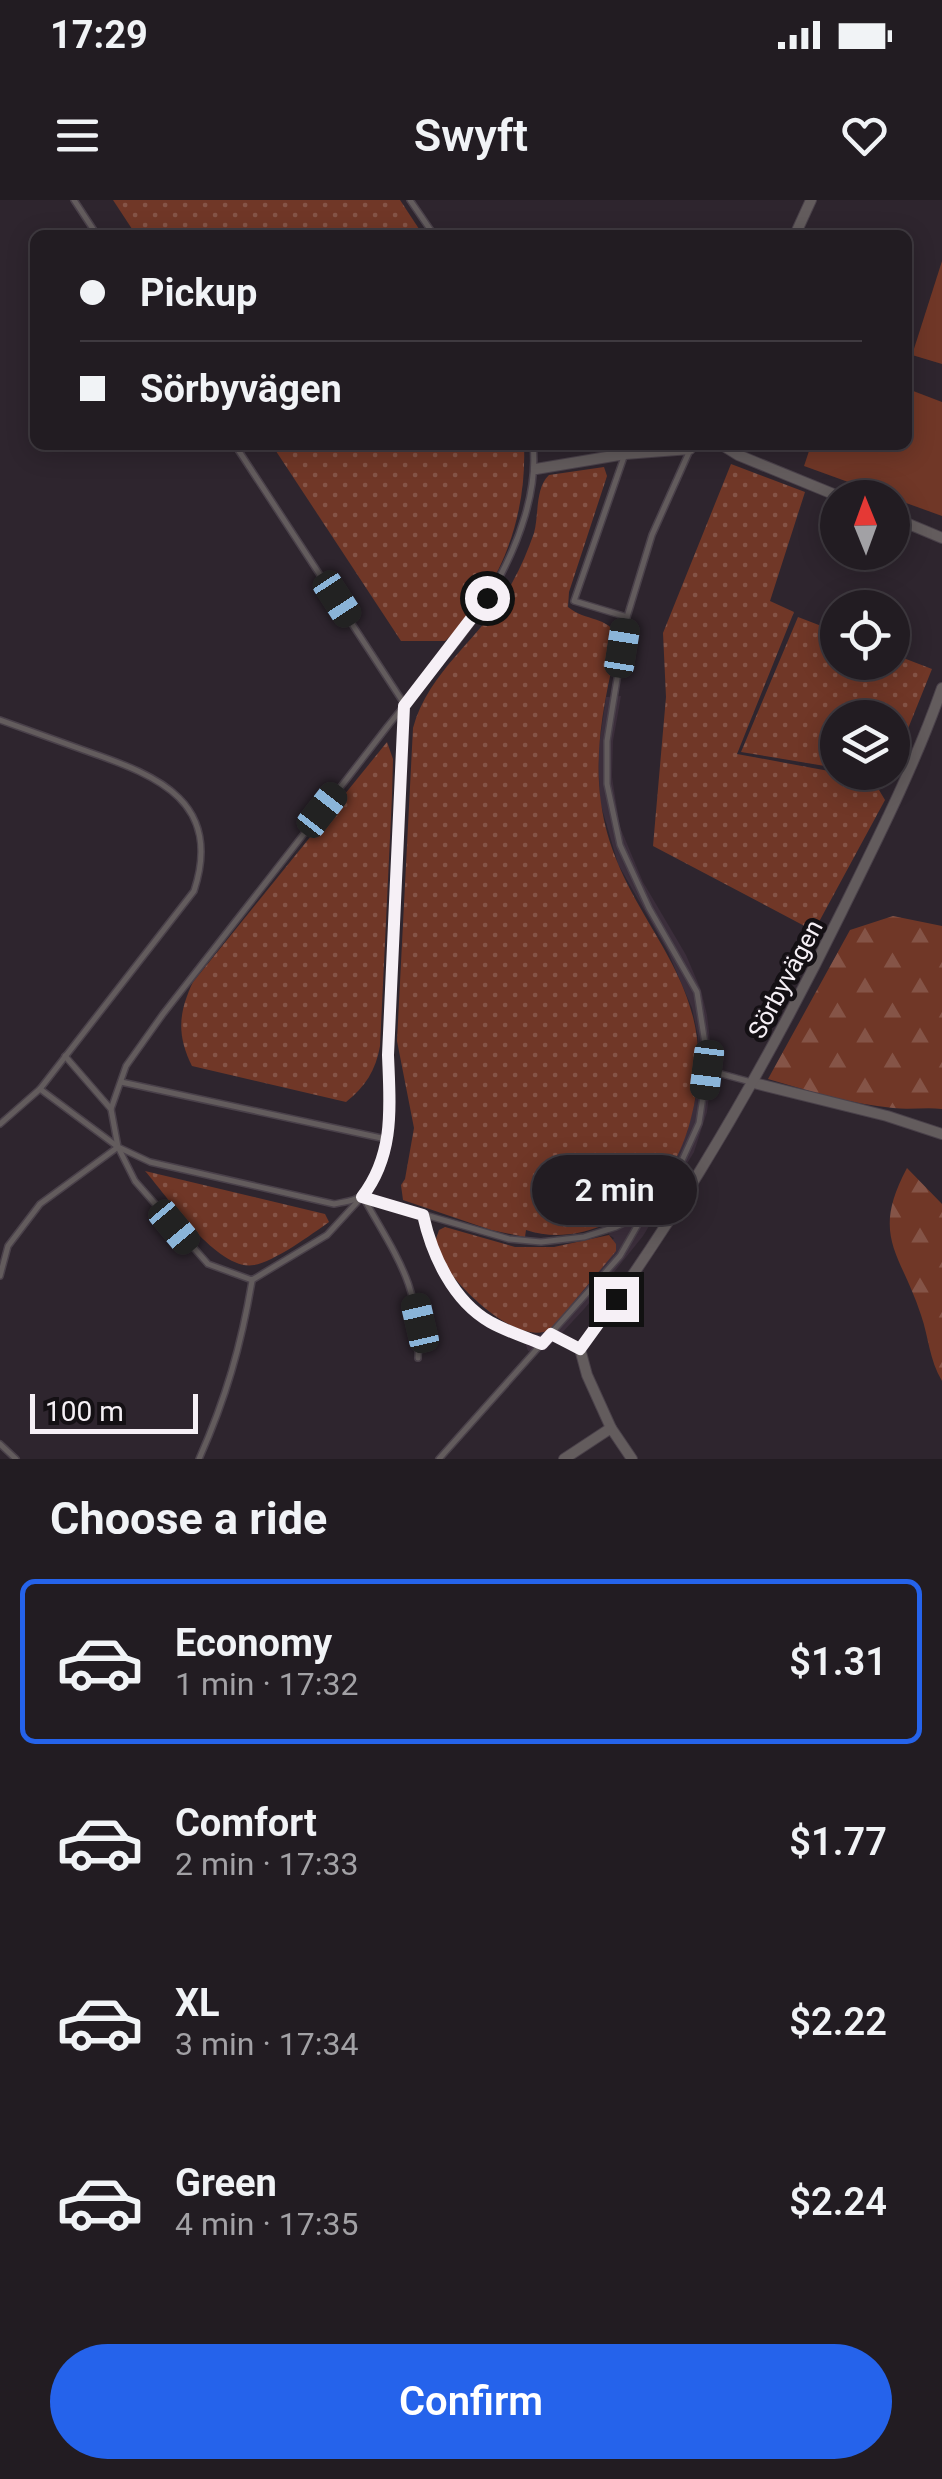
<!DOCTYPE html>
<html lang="en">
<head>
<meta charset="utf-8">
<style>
	:root { --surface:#221c22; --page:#2a252a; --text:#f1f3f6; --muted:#a2a1a5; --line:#3f3a40; --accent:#2563eb }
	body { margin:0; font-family:Roboto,sans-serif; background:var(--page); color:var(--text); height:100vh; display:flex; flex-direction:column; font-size:38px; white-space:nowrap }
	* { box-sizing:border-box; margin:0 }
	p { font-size:32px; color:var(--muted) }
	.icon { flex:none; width:55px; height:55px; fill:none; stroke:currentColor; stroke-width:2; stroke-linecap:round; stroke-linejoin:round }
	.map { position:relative; height:1259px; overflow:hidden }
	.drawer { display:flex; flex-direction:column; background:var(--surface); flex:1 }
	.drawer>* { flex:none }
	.hud { position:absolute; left:30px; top:30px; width:882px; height:220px; border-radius:15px; box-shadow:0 5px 25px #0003,0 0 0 2px var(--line); display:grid; align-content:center; height:220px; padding:0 50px; background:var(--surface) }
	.needle { width:65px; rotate:359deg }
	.controls { position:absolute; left:820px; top:280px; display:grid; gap:20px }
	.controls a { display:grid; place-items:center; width:90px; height:90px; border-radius:50%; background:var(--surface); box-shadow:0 5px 25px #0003,0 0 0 2px var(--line); font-size:50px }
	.scale { position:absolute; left:30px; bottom:25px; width:168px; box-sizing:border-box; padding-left:10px; border:5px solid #f6f0f6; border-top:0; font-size:28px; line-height:35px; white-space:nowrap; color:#f6f0f6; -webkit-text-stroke:8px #141014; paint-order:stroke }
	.end { position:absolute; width:45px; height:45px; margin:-22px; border:12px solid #f6f0f6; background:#111; box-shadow:0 0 0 5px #111 }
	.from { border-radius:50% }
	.bubble { position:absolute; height:70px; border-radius:35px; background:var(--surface); box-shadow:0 5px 25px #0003,0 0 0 2px var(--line); font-size:32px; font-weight:600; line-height:70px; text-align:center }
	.car { position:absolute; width:30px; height:60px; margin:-30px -15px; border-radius:12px; box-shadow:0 0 8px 2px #0007; background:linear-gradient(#222 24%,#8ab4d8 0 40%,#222 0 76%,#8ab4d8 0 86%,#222 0) }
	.hud b { display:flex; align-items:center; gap:35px; height:95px; font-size:38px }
	.hud b+b { border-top:2px solid var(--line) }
	.hud i { width:25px; height:25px; background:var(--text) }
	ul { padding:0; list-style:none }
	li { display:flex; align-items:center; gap:30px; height:165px; margin:0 20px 15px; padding:0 30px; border:5px solid transparent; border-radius:15px }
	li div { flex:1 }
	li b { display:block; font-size:38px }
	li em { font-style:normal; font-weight:600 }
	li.active { border-color:var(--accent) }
	li>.icon { width:90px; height:90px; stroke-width:1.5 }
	h2 { padding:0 50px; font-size:45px; line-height:120px }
	.primary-button { display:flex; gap:20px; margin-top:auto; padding:20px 50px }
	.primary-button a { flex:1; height:115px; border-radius:60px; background:var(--accent); color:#fff; font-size:40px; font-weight:600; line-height:115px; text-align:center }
	.status { display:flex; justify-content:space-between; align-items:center; height:70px; padding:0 50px; background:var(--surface); direction:ltr }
	.status svg { height:28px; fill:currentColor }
	header { display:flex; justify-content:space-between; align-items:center; height:130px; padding:0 50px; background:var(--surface); font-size:45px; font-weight:600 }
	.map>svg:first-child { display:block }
</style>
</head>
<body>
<div class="status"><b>17:29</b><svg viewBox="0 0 49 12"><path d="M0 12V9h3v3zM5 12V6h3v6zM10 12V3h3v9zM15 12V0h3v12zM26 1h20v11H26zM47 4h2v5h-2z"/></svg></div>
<header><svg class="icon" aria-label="menu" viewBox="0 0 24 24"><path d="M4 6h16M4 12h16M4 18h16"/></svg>Swyft<svg class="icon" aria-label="heart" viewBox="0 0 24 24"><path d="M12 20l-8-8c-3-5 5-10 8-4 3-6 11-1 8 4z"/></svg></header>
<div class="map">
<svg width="942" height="1259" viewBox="0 0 942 1259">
	<defs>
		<pattern id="grass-dots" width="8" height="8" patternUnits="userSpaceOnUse" patternTransform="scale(2.5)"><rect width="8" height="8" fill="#703727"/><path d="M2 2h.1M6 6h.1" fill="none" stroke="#855447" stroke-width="1.8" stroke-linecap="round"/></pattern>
		<pattern id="forest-firs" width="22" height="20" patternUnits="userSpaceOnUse" patternTransform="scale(2.5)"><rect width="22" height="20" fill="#703727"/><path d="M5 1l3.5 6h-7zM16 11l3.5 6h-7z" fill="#855447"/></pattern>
	</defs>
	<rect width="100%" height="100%" fill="#2e252e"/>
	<path fill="#3b2e3b" d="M621,496L613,541L612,577L620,627L643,682L686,755L701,790L707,815L713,865L707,912L694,952L643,1036L585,1108L546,1150L528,1151L525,1142L532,1134L540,1135L614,1038L609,1035L610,1022L643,1002L665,977L687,932L698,889V836L692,808L668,752L618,664L600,602L598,553L606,497Z"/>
	<g fill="url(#grass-dots)">
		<path d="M113,0H400L423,35H136Z"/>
		<path d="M272,245H524C527,318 500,391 445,441H401Z"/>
		<path d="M731,264L805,292L770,401L794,412L737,554L883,581L879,590L885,600L814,731L653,646L666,497L663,433Z"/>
		<path d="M604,267L607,276L569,392L568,407C586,422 607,415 619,438C606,491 593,548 601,603C618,727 730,775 690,922C682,952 665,985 639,1004C607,1029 565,1043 526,1030L525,1037L491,1030L403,1000L401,985L405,979L414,928L397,841L413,528C429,469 484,436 512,383C521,367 528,350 534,333C539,315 535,288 549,275Z"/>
		<path d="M798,417L837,432L838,462H892L893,454L932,469L893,566L892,518H838L837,568L741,552Z"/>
		<path d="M387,542L393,559L392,596L380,846C376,870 365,887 346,902L192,866C177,836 178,813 193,782Z"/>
		<path d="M145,971L325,1014L329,1022C312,1034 274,1062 254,1065C218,1072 167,996 145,971Z"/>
		<path d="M445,1027L515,1047H554L609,1035L616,1044V1051L551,1129C517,1150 444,1077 434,1045L439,1030Z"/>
	</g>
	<g fill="url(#forest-firs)">
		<path d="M893,716L942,726V909C926,907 910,910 893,908C851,904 809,891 768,879L850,730Z"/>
		<path d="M907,968L942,1004V1181C929,1159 929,1138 921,1115C901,1053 870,1037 907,968Z"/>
	</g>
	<g fill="#703727">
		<path d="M942,61V164L912,155Z"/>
		<path d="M908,189L942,202V316L804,266L811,245H908Z"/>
	</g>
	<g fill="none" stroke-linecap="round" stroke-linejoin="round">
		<defs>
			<g id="lane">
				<path d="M74,0L97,35"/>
				<path d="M410,0L434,35"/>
				<path d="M235,245L405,505L387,855C390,894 396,967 364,994C357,1001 343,1002 334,1004L150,962L118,947L111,909L126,866L163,814C238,718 313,623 387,527C424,480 468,435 497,382C519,342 538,290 533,245"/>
				<path d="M625,254L574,401L627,417"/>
				<path d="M0,520C30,531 59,541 89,552C159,576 223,603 194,691L40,889L0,924"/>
				<path d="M65,856L111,909"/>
				<path d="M707,870L751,882"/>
				<path d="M121,882L386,939"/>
				<path d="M40,889L118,947L135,981L208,1064L252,1080L327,1035L360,999"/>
				<path d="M363,997L509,1039L541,1042L584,1037L616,1027L646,1012L679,967L699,923L708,863L697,792L649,708L620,645L607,584V541L627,417L652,335L690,250"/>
				<path d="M363,997C396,1056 422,1088 418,1158"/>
				<path d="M423,1015C432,1055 453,1101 490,1122C506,1131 525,1137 542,1144"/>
				<path d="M0,1076L8,1046L40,1004L118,947"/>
				<path d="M551,1134L580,1149"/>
				<path d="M0,1244L16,1259"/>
				<path d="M199,1259C226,1198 241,1146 252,1081"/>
				<path d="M439,1259L620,1056L644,1014"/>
			</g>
			<g id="street">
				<path d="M795,35L811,0"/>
				<path d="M722,245L738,255L843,298"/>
				<path d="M536,269L625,254L690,249L692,245"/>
				<path d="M892,317L942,338"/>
				<path d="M754,883L887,916L942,934"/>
				<path d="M611,1228L587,1175L580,1149C682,1012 767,864 842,711C878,638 915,565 942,488"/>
				<path d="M564,1259L611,1228L632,1259"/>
			</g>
		</defs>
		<use href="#lane" stroke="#4a414a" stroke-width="8"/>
		<use href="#street" stroke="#4a414a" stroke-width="12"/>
		<use href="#lane" stroke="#635c5d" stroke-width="5"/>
		<use href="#street" stroke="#635c5d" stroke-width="10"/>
	</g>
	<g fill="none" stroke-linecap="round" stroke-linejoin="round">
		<path stroke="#f6f0f6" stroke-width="12" d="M487,398L404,506L388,855C390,907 395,954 362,997L423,1015C432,1055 453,1101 490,1122C506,1131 525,1137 542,1144L551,1134L580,1149L616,1099"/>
	</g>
	<g text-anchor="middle" stroke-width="9" stroke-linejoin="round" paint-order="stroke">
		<g font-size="25" fill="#f6f0f6" stroke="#141014">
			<text transform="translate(785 779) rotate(-62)" y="9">Sörbyvägen</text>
		</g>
	</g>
</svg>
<div class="controls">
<a><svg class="needle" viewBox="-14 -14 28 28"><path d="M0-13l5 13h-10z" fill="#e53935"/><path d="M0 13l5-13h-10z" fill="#a2a1a5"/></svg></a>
<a><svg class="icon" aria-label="locate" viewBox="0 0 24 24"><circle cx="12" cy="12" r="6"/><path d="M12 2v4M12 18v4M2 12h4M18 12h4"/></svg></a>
<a><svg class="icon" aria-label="layers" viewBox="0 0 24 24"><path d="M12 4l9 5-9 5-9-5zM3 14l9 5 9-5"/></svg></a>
</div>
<div class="scale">100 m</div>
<i class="end from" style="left:487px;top:398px"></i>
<i class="end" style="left:616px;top:1099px"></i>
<div class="bubble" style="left:532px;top:955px;width:165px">2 min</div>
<i class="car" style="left:337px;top:399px;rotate:147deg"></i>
<i class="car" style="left:622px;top:448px;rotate:9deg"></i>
<i class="car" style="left:322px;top:610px;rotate:38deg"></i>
<i class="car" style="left:707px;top:870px;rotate:187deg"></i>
<i class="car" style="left:174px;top:1027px;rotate:140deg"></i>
<i class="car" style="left:420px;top:1123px;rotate:347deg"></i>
<div class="hud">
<b><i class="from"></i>Pickup</b>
<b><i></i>Sörbyvägen</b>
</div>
</div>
<section class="drawer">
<h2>Choose a ride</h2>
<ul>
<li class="active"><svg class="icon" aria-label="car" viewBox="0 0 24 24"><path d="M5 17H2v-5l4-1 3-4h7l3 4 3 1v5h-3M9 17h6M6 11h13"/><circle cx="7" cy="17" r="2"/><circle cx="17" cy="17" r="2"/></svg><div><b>Economy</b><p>1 min · 17:32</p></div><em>$1.31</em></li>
<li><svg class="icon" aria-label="car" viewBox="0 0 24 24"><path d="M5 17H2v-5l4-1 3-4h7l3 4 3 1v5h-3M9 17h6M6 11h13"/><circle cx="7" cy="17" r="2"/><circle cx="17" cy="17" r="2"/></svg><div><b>Comfort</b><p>2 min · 17:33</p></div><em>$1.77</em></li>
<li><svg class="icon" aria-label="car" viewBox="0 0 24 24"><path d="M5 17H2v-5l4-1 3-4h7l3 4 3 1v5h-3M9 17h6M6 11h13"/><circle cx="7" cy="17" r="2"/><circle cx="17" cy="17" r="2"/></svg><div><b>XL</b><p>3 min · 17:34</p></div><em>$2.22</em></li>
<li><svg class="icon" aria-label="car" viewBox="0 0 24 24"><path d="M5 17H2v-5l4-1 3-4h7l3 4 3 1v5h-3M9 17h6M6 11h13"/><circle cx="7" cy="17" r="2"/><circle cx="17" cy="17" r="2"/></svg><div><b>Green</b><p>4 min · 17:35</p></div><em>$2.24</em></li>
</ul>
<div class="primary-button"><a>Confirm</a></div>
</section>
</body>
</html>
